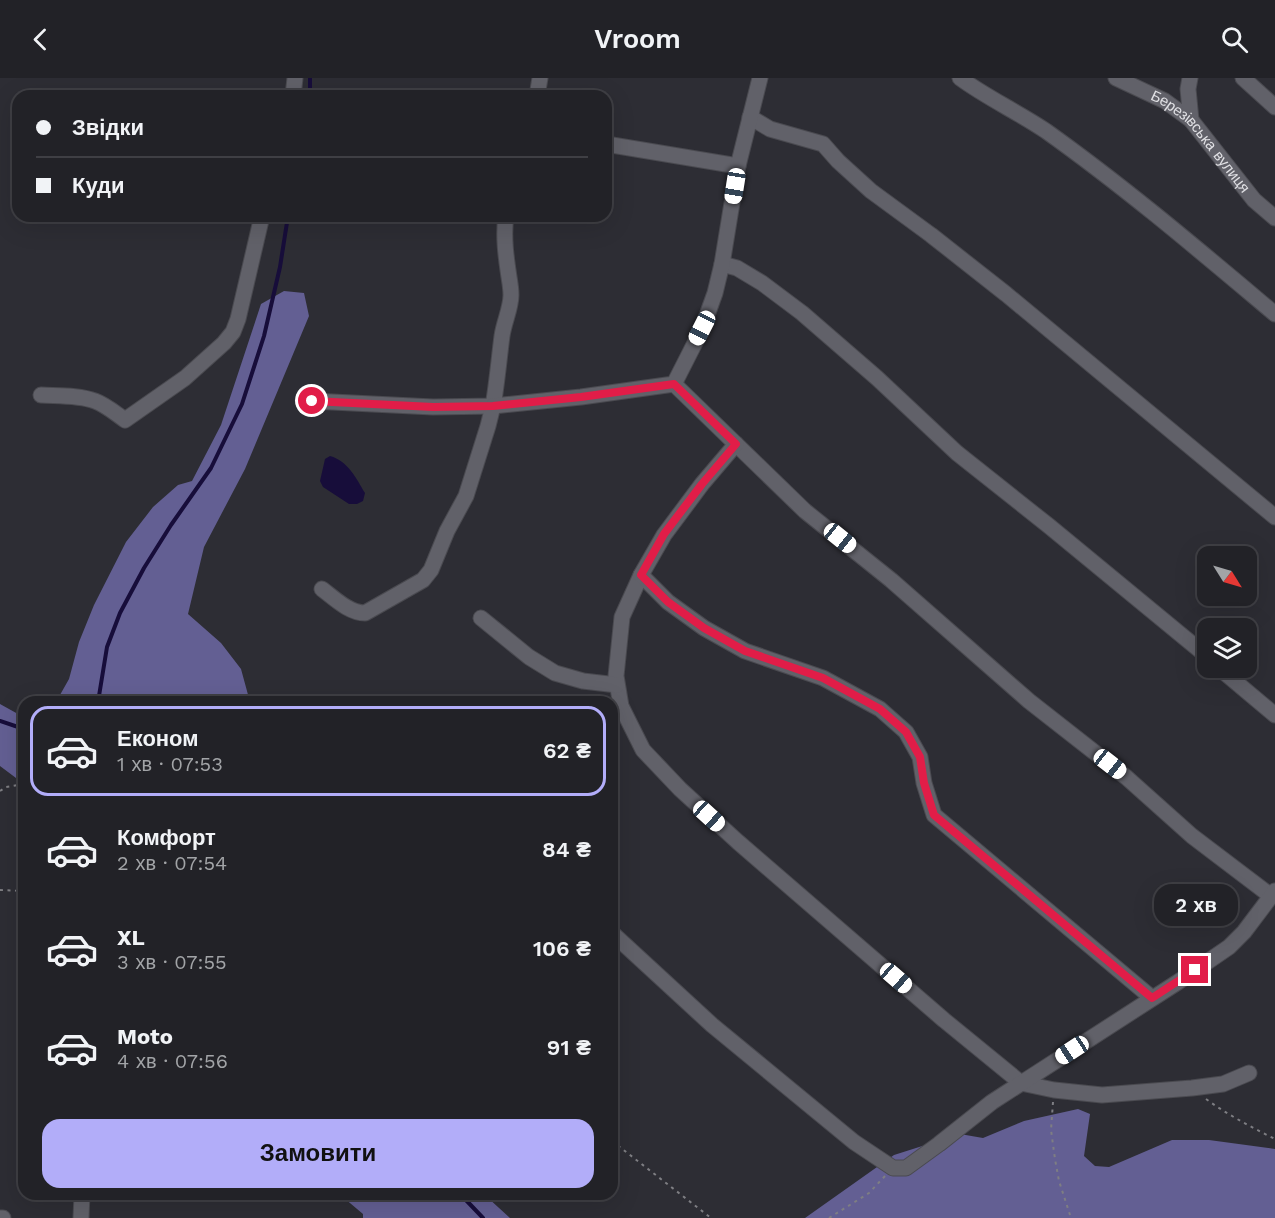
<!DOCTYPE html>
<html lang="uk">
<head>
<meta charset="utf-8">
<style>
	:root { --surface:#222227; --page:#2a2a2f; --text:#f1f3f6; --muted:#a2a4a7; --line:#3f3f44; --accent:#b2adf9 }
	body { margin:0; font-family:"Work Sans",sans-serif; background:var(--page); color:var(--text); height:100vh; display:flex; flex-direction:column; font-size:22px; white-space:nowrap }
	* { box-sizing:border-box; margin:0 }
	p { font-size:20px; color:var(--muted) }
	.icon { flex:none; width:33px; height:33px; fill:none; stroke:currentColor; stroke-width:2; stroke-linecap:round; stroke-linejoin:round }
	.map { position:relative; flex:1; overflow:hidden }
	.side { position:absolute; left:18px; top:618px; width:600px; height:504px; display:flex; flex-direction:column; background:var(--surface); border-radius:18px; box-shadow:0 6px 24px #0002,0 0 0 2px var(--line) }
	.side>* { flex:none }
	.hud { position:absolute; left:12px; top:12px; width:600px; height:132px; border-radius:18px; box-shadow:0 6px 24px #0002,0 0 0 2px var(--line); display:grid; align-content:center; height:132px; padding:0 24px; background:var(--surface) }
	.needle { width:39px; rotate:127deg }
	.buttons { position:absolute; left:1197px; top:468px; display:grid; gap:12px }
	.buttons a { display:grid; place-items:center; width:60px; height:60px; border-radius:12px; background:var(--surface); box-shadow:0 6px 24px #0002,0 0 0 2px var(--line); font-size:30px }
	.end { position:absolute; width:27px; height:27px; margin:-14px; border:8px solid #e11d48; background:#fff; box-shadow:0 0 0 3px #fff }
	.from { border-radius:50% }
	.bubble { position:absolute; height:42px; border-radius:18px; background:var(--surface); box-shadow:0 6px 24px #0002,0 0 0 2px var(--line); font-size:20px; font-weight:600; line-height:42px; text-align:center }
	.car { position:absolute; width:18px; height:36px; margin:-18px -9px; border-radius:8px; box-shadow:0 0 4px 2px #0007; background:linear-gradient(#fff 24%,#345 0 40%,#fff 0 76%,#345 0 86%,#fff 0) }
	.hud b { display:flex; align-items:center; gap:21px; height:57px; font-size:22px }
	.hud b+b { border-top:2px solid var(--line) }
	.hud i { width:15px; height:15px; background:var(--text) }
	ul { padding:10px 0 0; list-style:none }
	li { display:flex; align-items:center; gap:18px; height:90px; margin:0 12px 9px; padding:0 12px; border:3px solid transparent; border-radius:18px }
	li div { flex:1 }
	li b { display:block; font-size:22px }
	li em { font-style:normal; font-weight:600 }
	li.selected { border-color:var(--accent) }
	li>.icon { width:54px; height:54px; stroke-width:1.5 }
	.primary-button { display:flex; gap:12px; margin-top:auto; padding:12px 24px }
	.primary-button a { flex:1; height:69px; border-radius:18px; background:var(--accent); color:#111; font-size:24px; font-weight:600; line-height:69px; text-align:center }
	header { display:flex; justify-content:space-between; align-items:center; height:78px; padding:0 24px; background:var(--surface); font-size:27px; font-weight:600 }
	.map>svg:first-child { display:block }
</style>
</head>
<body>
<header><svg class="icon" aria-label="back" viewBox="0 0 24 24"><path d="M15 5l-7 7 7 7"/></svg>Vroom<svg class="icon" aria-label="search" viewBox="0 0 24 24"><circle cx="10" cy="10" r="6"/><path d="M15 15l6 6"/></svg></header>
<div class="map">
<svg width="1275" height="1140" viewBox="0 0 1275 1140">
	<rect width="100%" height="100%" fill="#2d2d34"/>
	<g fill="#635f93">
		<path d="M284,213L304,215L309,238L245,391L204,469L188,536L221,565L241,591L250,624H56L69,601L79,564L94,527L126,464L153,429L178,407L192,403L221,347L261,226Z"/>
		<path d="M0,626L18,636L24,637V706L0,688Z"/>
		<path d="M1078,1031L1090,1036L1084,1078L1095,1088L1109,1089L1172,1062H1209L1275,1071V1140H805L894,1077L960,1056L983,1060L1024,1043Z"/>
		<path d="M342,1116H486L487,1119L510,1140H363V1136L344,1120Z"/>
	</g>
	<path fill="#170d3a" d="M330,378C348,383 356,400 365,415L363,423L357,426H349L323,409L320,403L325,381Z"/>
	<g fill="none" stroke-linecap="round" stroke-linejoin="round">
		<g stroke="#170d3a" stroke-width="4">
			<path d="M310,18V0"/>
			<path d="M98,624L107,569L120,535L144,490L171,447L211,390L242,326L264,258L280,189L288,138"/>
			<path d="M0,643L24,651"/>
			<path d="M462,1116L464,1120L483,1140"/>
		</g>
		<defs>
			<g id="minor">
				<path d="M960,0C987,20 1018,34 1046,53C1126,110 1200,173 1275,236"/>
				<path id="s1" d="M1116,0L1165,23L1191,42L1254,122L1275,140"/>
				<path d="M1190,0L1188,11L1191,42"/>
				<path d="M1243,0L1275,29"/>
				<path d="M293,18L295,0"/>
				<path d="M537,18L540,0"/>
				<path d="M750,39L770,51L823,66L838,83L871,113L931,157L1006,216L1275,439"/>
				<path d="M606,66L738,88"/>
				<path d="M722,186L737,190L762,205L802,235L877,300L957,375L1049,448L1208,579"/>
				<path d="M674,306L805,433L891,502L1029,623L1126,699L1192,758L1271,818"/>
				<path d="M41,317C58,318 79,317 95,323C106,327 115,335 125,342L185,300L224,265L233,254L238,241L262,138"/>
				<path d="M312,323L433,329L493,328C497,305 499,281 502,258C504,244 511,230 511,217C511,211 510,205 509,199C506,179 503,158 506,138"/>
				<path d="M736,366L702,406L664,457L641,497L622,539L616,598L621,628L643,672L680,711L738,764L944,942L1021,1005L1054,1012L1102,1017L1192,1010L1223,1006L1249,995"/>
				<path d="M641,497L668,524L704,550L745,573L823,600L880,631L906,654L920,679L924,705L934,737L1152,920"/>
				<path d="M322,511C334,520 349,535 365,535L423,502L431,492L447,453L466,418L488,348L493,328L581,319L674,306L702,251L715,215L722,186L738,88L760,0"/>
				<path d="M481,540L529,579L555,595L583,603L617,607"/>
				<path d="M1219,590L1275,637"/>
				<path d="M612,855L712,947L854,1064L893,1090H906L939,1066L992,1024L1178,904L1229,869L1244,854L1275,813"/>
				<path d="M0,1140H3"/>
				<path d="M81,1140L82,1116"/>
			</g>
		</defs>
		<use href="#minor" stroke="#4a4a50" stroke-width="17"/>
		<g stroke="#7e7e83" stroke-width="2" stroke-dasharray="3 4.5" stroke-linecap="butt">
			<path d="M0,713L6,709L24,706"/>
			<path d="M0,812L24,813"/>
			<path d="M1206,1021C1228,1037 1251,1049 1275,1061"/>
			<path d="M1053,1024L1051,1052L1055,1081L1059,1103L1071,1140"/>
			<path d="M612,1063L711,1140"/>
			<path d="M829,1140L869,1115L885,1098"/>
		</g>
		<use href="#minor" stroke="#616169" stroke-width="15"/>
	</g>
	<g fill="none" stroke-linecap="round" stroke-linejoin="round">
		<path stroke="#e11d48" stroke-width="8" d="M312,323L433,329L493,328L581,319L674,306L736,366L702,406L664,456L641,497L668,524L704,550L745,573L823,600L880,631L906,654L920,679L924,705L934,737L1152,920L1195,892"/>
	</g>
	<g text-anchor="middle" stroke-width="4.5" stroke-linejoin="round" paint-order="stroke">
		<g font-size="15" fill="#e1e1e5" stroke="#2d2d34">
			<text dy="5" stroke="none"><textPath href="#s1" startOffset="108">Березівська вулиця</textPath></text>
		</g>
	</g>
</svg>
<div class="buttons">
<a><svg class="needle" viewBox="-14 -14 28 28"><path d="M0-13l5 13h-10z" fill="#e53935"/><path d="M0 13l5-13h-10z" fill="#a2a4a7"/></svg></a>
<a><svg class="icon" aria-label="layers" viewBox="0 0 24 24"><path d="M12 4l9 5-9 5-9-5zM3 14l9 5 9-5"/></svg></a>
</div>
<i class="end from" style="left:312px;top:323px"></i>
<i class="end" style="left:1195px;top:892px"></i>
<div class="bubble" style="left:1154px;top:806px;width:84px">2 хв</div>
<i class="car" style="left:735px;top:108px;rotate:189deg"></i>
<i class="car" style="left:702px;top:250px;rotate:207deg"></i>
<i class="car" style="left:840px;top:460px;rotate:129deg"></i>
<i class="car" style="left:1110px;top:686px;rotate:128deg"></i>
<i class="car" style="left:709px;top:738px;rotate:132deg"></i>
<i class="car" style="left:896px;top:900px;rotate:131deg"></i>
<i class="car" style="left:1072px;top:972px;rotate:237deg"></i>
<div class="hud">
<b><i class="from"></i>Звідки</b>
<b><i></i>Куди</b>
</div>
<section class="side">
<ul>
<li class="selected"><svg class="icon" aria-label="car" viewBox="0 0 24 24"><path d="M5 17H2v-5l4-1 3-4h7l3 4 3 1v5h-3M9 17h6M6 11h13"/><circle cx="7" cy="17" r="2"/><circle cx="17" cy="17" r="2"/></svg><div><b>Економ</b><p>1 хв · 07:53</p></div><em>62 ₴</em></li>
<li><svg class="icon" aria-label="car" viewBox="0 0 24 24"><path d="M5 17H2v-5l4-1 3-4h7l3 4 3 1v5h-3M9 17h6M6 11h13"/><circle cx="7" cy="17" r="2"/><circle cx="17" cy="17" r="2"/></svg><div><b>Комфорт</b><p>2 хв · 07:54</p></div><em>84 ₴</em></li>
<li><svg class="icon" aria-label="car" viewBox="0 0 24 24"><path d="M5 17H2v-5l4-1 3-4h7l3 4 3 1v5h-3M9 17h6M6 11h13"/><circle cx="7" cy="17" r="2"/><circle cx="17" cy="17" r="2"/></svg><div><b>XL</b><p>3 хв · 07:55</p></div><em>106 ₴</em></li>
<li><svg class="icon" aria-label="car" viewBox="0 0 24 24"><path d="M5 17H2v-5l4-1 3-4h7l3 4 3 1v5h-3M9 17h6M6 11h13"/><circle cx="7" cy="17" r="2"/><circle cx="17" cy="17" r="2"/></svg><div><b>Moto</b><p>4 хв · 07:56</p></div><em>91 ₴</em></li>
</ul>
<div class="primary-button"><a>Замовити</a></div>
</section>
</div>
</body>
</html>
